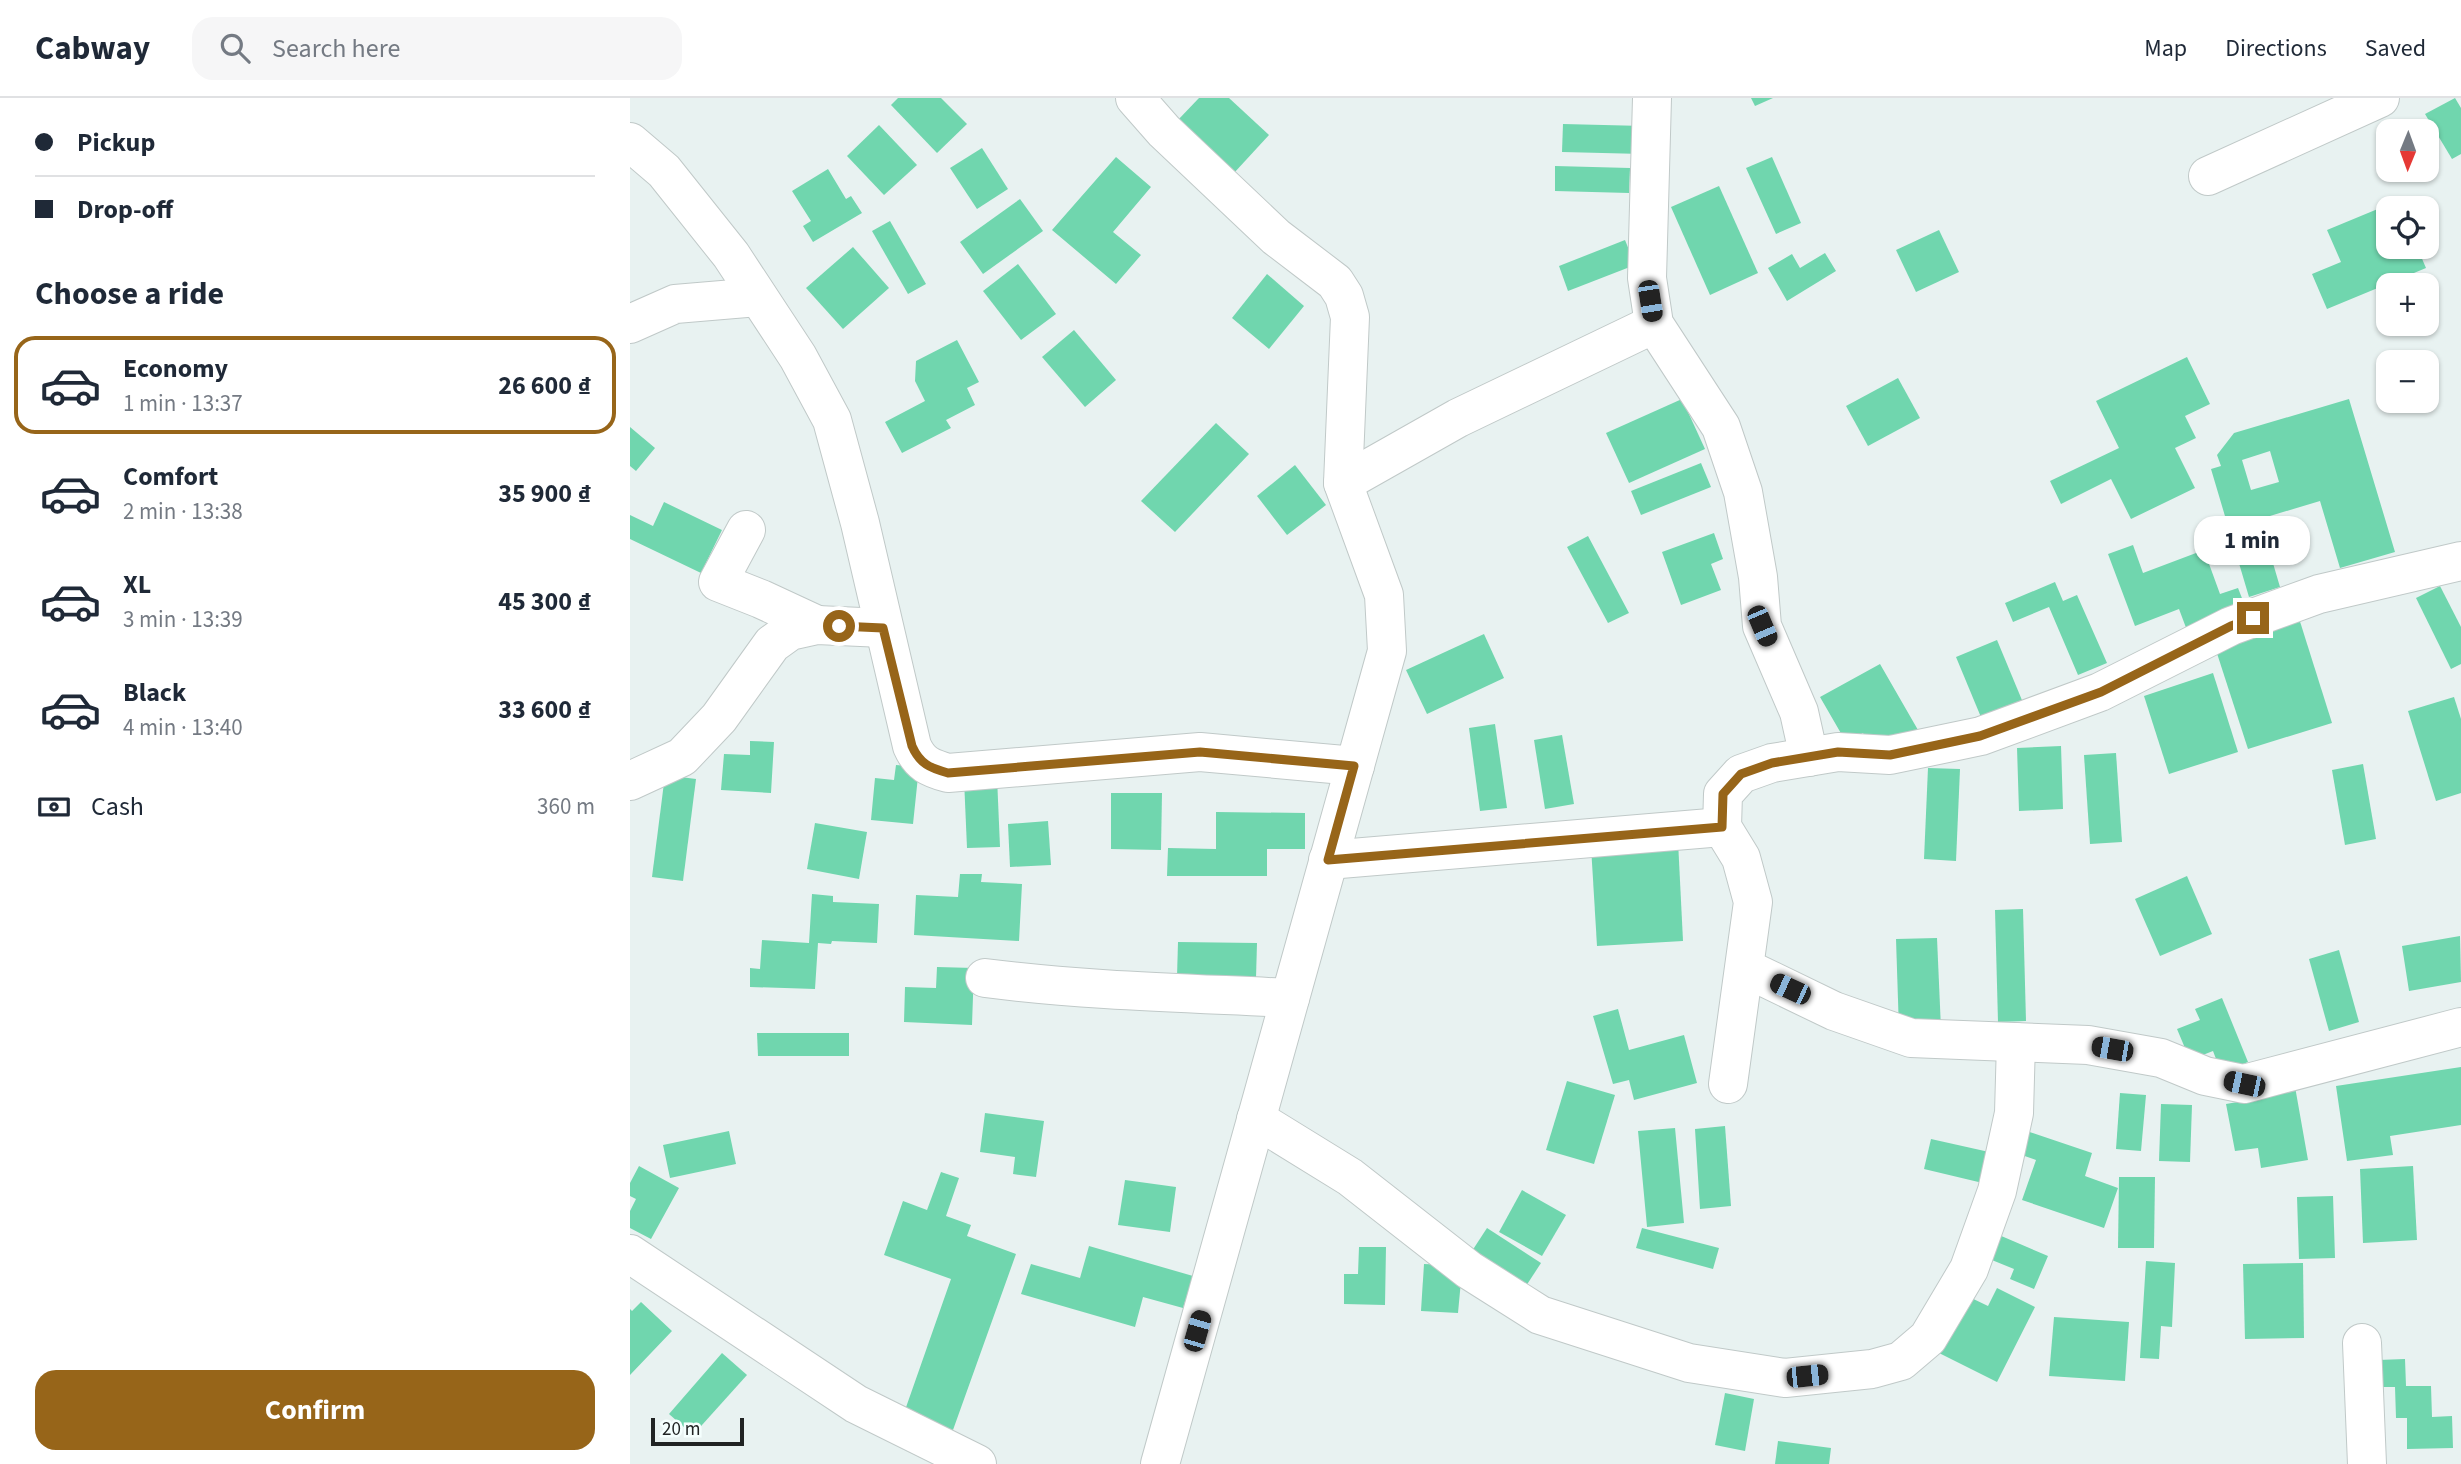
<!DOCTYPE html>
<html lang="en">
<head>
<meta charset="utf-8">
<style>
	:root { --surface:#fff; --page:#f6f6f7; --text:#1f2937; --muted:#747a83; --line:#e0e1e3; --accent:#976519 }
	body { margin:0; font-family:"Source Sans 3",sans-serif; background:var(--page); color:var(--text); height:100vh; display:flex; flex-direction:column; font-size:26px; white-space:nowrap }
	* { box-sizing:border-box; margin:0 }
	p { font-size:23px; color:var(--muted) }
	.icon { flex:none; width:38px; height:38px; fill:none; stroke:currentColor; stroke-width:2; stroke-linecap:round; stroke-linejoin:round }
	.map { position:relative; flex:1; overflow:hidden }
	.drawer { display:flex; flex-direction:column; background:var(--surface); width:630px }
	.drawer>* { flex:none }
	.hud { display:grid; align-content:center; height:154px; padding:0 35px; background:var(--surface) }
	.needle { width:46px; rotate:181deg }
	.tools { position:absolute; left:1746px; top:21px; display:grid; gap:14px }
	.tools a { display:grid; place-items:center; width:63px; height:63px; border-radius:14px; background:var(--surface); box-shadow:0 2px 5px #0004; font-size:35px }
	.scale { position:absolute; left:21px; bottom:18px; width:93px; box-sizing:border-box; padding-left:7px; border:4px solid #202323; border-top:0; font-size:19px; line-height:24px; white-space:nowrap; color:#202323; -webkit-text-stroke:5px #f5fffe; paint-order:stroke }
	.end { position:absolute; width:32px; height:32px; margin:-16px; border:9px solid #976519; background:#fff; box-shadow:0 0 0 4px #fff }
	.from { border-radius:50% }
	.bubble { position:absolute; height:49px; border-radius:21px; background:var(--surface); box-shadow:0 2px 5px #0004; font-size:23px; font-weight:700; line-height:49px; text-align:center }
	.car { position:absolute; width:21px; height:42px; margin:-21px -10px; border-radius:9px; box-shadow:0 0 5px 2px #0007; background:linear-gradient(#222 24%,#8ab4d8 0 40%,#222 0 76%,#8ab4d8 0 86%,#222 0) }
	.hud b { display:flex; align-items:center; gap:24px; height:66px; font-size:26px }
	.hud b+b { border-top:2px solid var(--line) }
	.hud i { width:18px; height:18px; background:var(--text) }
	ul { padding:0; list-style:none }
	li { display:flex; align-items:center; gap:21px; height:98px; margin:0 14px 10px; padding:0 21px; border:4px solid transparent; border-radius:21px }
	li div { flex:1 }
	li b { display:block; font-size:26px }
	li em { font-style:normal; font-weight:700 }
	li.selected { border-color:var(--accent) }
	li>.icon { width:63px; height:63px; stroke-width:1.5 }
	h2 { padding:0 35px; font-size:32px; line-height:84px }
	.pay { display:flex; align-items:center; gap:18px; height:77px; padding:0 35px; font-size:26px }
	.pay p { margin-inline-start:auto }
	.primary-button { display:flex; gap:14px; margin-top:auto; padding:14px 35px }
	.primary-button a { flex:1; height:80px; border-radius:21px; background:var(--accent); color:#fff; font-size:28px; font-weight:700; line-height:80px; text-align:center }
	header { display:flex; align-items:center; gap:42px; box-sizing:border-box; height:98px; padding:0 35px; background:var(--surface); border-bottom:2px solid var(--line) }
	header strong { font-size:33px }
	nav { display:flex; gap:38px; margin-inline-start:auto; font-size:24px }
	.search { width:490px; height:63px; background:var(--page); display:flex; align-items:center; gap:18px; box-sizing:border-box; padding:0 24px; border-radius:21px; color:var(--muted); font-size:26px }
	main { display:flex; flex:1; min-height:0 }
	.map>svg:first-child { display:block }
</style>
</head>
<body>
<header>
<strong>Cabway</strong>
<div class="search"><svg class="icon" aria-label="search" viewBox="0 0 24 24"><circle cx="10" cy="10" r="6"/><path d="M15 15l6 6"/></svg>Search here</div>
<nav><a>Map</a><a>Directions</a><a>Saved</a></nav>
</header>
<main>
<section class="drawer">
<div class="hud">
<b><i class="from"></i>Pickup</b>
<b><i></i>Drop-off</b>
</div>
<h2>Choose a ride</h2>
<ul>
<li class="selected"><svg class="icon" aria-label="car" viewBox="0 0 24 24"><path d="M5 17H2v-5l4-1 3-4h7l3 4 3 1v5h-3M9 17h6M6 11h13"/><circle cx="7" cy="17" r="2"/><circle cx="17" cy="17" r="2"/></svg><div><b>Economy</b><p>1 min · 13:37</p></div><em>26 600 ₫</em></li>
<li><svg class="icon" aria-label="car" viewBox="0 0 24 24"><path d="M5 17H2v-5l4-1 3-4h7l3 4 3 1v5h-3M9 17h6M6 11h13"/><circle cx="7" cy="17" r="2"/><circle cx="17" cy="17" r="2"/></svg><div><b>Comfort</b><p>2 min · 13:38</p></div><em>35 900 ₫</em></li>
<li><svg class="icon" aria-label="car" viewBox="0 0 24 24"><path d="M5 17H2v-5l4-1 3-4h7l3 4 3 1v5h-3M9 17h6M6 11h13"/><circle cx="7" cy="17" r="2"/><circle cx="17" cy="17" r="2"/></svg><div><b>XL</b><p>3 min · 13:39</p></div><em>45 300 ₫</em></li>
<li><svg class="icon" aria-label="car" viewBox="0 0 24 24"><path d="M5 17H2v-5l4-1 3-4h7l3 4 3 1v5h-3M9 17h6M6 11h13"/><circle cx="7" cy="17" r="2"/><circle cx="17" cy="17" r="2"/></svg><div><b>Black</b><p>4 min · 13:40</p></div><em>33 600 ₫</em></li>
</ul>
<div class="pay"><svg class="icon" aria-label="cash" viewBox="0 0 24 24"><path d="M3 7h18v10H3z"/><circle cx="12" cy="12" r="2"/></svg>Cash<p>360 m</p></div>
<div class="primary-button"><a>Confirm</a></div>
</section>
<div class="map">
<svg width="1831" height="1366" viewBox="0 0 1831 1366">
	<rect width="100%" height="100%" fill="#e8f2f1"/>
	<g fill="#70d6ae" fill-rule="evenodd">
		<path d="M268,0H311L337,26L307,55L261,7Z"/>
		<path d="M569,0H599L639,37L604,75L547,23Z"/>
		<path d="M1121,0H1143L1125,8Z"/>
		<path d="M1825,0L1831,10V56L1822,61L1795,16Z"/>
		<path d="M933,26L1014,28L1013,56L932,54Z"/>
		<path d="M249,27L287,67L254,97L217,58Z"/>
		<path d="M352,50L378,91L347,111L320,70Z"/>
		<path d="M486,59L521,89L483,134L511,157L486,186L422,132Z"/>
		<path d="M1142,59L1171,125L1146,136L1116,70Z"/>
		<path d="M925,68L1000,70L999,95L925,93Z"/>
		<path d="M198,71L216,101L221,98L232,115L183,144L173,128L181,123L162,93Z"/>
		<path d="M1089,88L1128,175L1080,197L1041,109Z"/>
		<path d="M390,101L413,133L353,176L330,144Z"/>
		<path d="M1767,103L1770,110H1759V149H1787L1796,170L1697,211L1682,176L1711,164L1697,132Z"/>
		<path d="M260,123L296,186L278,196L242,133Z"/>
		<path d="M1309,132L1329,174L1286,194L1266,152Z"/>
		<path d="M995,142L1005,167L938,193L929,168Z"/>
		<path d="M223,149L259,190L213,231L176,190Z"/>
		<path d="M1195,155L1206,173L1157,203L1138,170L1162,156L1170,170Z"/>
		<path d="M388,166L426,216L391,242L353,193Z"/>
		<path d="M637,176L674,208L639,251L602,220Z"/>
		<path d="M444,232L486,282L455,309L412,259Z"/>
		<path d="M327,242L349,284L337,290L345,307L316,322L321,330L272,355L255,324L295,303L285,283L286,263Z"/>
		<path d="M1557,259L1580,306L1555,318L1566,340L1545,350L1565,390L1501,421L1481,381L1431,406L1420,383L1489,350L1466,303Z"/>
		<path d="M1268,280L1290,320L1238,348L1216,308Z"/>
		<path d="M1052,301L1075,351L999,385L976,335Z"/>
		<path d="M1719,301L1765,454L1710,470L1690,403L1630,421L1650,489L1619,499L1581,371L1591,368L1587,357L1604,335ZM1640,353L1649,384L1621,392L1612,362Z"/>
		<path d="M586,325L619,356L545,434L511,403Z"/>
		<path d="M0,329L25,350L6,373L0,368Z"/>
		<path d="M1071,365L1081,389L1011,417L1001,393Z"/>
		<path d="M665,367L696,407L657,437L627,398Z"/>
		<path d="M34,404L92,432L71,475L0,441V417L23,428Z"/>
		<path d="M1084,435L1093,461L1081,466L1091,492L1051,507L1032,454Z"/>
		<path d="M958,438L999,515L978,525L937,449Z"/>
		<path d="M1503,447L1513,475L1574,452L1590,496L1608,490L1617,513L1558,535L1549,511L1505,528L1478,456Z"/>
		<path d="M1425,484L1433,503L1447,497L1477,565L1448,577L1419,509L1383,524L1375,505Z"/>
		<path d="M1810,488L1831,529V566L1821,571L1786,500Z"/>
		<path d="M1667,514L1702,625L1618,651L1582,540Z"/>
		<path d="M854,536L874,580L797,616L776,572Z"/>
		<path d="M1367,542L1394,607L1353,624L1326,559Z"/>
		<path d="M1250,566L1288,632L1241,650L1233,635L1216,644L1190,599Z"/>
		<path d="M1583,575L1608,654L1539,676L1514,598Z"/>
		<path d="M1824,599L1831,621V695L1806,703L1778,613Z"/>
		<path d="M865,626L877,710L850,713L839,630Z"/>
		<path d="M932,637L944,706L915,711L904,642Z"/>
		<path d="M120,643L144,644L141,695L91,692L94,656L120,657Z"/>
		<path d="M1431,648L1433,711L1389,713L1387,650Z"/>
		<path d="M1486,655L1492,744L1460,746L1454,657Z"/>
		<path d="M1733,666L1746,741L1715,747L1702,672Z"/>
		<path d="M266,667L289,669L283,726L241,722L245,680L264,682Z"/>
		<path d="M1298,670L1330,671L1326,763L1294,761Z"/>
		<path d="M35,677L66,681L53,783L22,779Z"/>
		<path d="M367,679L370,749L337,750L334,681Z"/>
		<path d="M481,695H532L531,752L481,751Z"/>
		<path d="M586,714L675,715V751H637V778H537L538,750L586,751Z"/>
		<path d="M418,723L421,767L380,769L378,726Z"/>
		<path d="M185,725L237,734L229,781L177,771Z"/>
		<path d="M1048,743L1053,843L967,848L961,748Z"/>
		<path d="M330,776H352L351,784L392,786L389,843L284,837L286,797L328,799Z"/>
		<path d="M1557,778L1582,836L1530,858L1505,801Z"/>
		<path d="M182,796L203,798V804L249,806L247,845L202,843L201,846L188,845L185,891L120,889V870L130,871L132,842L179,845Z"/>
		<path d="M1393,811L1396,923L1368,924L1365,812Z"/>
		<path d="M1830,838L1831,884L1779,893L1772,848Z"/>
		<path d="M1307,840L1311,931L1269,932L1266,841Z"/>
		<path d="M548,844L627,845L626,880L547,879Z"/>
		<path d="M1709,852L1729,924L1699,933L1679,861Z"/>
		<path d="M307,869L344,870L342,927L274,924L275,889L306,890Z"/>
		<path d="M1592,900L1618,964L1591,974L1583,953L1560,962L1547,931L1570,922L1565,911Z"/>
		<path d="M988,911L999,952L1054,937L1067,985L1004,1002L999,982L983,986L963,918Z"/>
		<path d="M127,935H219V958H128Z"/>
		<path d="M1831,969V1027L1760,1038L1763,1057L1717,1063L1706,988Z"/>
		<path d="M937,983L985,997L964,1066L916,1052Z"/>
		<path d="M1664,983L1678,1062L1631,1070L1628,1050L1605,1053L1596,1006L1619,1002Z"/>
		<path d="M1490,995L1516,997L1511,1053L1486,1051Z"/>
		<path d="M1531,1006L1562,1007L1560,1064L1529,1063Z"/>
		<path d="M355,1015L414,1023L406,1079L383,1076L385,1059L350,1054Z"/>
		<path d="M1095,1028L1101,1108L1070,1111L1065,1031Z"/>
		<path d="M1045,1030L1054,1125L1017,1129L1008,1033Z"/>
		<path d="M1394,1032L1462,1055L1455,1078L1488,1090L1474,1130L1392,1102L1406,1062L1386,1055Z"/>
		<path d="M99,1033L106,1066L40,1080L33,1047Z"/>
		<path d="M1301,1041L1368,1056L1361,1087L1294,1071Z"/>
		<path d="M9,1068L49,1090L21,1141L0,1130V1113L6,1101L0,1098V1085Z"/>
		<path d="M1783,1068L1787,1142L1733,1145L1730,1071Z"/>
		<path d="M311,1074L329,1080L316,1118L341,1127L337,1138L386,1156L323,1332L274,1315L321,1181L254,1157L273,1103L297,1112Z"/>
		<path d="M1489,1079H1525L1524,1150H1488Z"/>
		<path d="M495,1082L546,1089L540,1134L488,1127Z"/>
		<path d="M892,1092L936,1117L912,1158L869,1134Z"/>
		<path d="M1703,1098L1705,1160L1669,1161L1667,1099Z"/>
		<path d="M857,1130L911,1165L896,1188L842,1153Z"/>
		<path d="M1012,1130L1089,1150L1083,1171L1006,1150Z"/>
		<path d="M1362,1134L1418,1158L1404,1191L1380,1181L1384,1171L1352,1158Z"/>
		<path d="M459,1148L563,1178L553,1210L513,1199L505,1229L391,1196L401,1166L450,1180Z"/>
		<path d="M729,1149H756L755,1207L714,1206V1176H728Z"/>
		<path d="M1516,1163L1545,1165L1542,1229L1531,1228L1529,1261L1510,1260Z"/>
		<path d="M1673,1165L1674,1240L1615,1241L1613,1166Z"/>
		<path d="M794,1166L815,1167L832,1172L828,1215L791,1213Z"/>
		<path d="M1367,1190L1405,1209L1367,1284L1305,1253L1333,1196L1358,1208Z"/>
		<path d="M11,1204L42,1233L0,1277V1211L2,1213Z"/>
		<path d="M1424,1219L1499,1224L1495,1283L1419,1278Z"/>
		<path d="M92,1255L117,1277L63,1337L39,1316Z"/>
		<path d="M1775,1261L1776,1288H1801L1802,1319L1822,1318L1823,1350L1777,1351V1320H1766L1765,1289H1748V1262Z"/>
		<path d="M1095,1295L1124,1301L1115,1353L1085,1347Z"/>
		<path d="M1148,1343L1201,1350L1199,1366H1145Z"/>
	</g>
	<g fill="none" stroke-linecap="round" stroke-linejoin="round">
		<defs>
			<g id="minor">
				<path d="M505,0L534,33L646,139L705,184L714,198L720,219L713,385L754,497L757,553L530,1366"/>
				<path d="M1022,0L1017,180L1024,226L1091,329L1113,394L1128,479L1132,528L1169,614L1179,659"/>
				<path d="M0,44L34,73L101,157L168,259L202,322L230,425L282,648C290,666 300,670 318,675L570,654L725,668"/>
				<path d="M1578,78L1750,0"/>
				<path d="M0,226L45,206L128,199"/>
				<path d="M713,385L828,320L1024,226"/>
				<path d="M116,432L88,484L131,501L187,527"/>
				<path d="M0,683L52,659L89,620L142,546L160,533L187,527L253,530"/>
				<path d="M698,762L1092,729"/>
				<path d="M1115,870L1204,913L1281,940L1458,947L1531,960L1575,978L1614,986L1831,929"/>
				<path d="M355,880C457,893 558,895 660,900"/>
				<path d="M1098,986L1123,804L1111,760L1092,729L1093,696L1111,676L1142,665L1208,654L1260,657L1351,638L1470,594L1601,528L1689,496L1831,463"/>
				<path d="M626,1021L720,1079L839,1172L910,1217L1059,1265L1155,1280L1242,1271L1271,1263L1298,1240L1339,1171L1367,1093L1384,1015L1386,944"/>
				<path d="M0,1156L226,1306L347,1366"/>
				<path d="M1732,1245L1737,1366"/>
			</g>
		</defs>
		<use href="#minor" stroke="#c0c9c8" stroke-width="40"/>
		<use href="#minor" stroke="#fff" stroke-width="38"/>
	</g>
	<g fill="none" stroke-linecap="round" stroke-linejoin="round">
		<path stroke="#976519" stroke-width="9" d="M209,528L253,530L282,648C290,666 300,670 318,675L570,654L724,668L698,762L1092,729L1093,696L1111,676L1142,665L1208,654L1260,657L1350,638L1471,594L1601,528L1623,520"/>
	</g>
</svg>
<div class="tools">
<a><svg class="needle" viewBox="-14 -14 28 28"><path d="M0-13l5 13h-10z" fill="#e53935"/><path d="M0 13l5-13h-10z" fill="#747a83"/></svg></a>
<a><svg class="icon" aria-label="locate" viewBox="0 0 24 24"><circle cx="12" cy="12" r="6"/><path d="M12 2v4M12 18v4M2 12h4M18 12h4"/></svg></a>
<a>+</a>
<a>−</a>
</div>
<div class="scale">20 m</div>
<i class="end from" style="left:209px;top:528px"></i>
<i class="end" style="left:1623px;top:520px"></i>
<div class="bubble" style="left:1564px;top:418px;width:116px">1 min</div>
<i class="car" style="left:1020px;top:203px;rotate:171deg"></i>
<i class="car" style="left:1132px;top:528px;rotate:157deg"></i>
<i class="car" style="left:1160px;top:891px;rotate:295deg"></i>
<i class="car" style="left:1482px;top:951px;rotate:280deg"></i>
<i class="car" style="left:1614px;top:986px;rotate:282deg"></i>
<i class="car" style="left:567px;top:1233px;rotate:16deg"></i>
<i class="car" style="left:1177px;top:1278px;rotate:84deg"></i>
</div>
</main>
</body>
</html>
